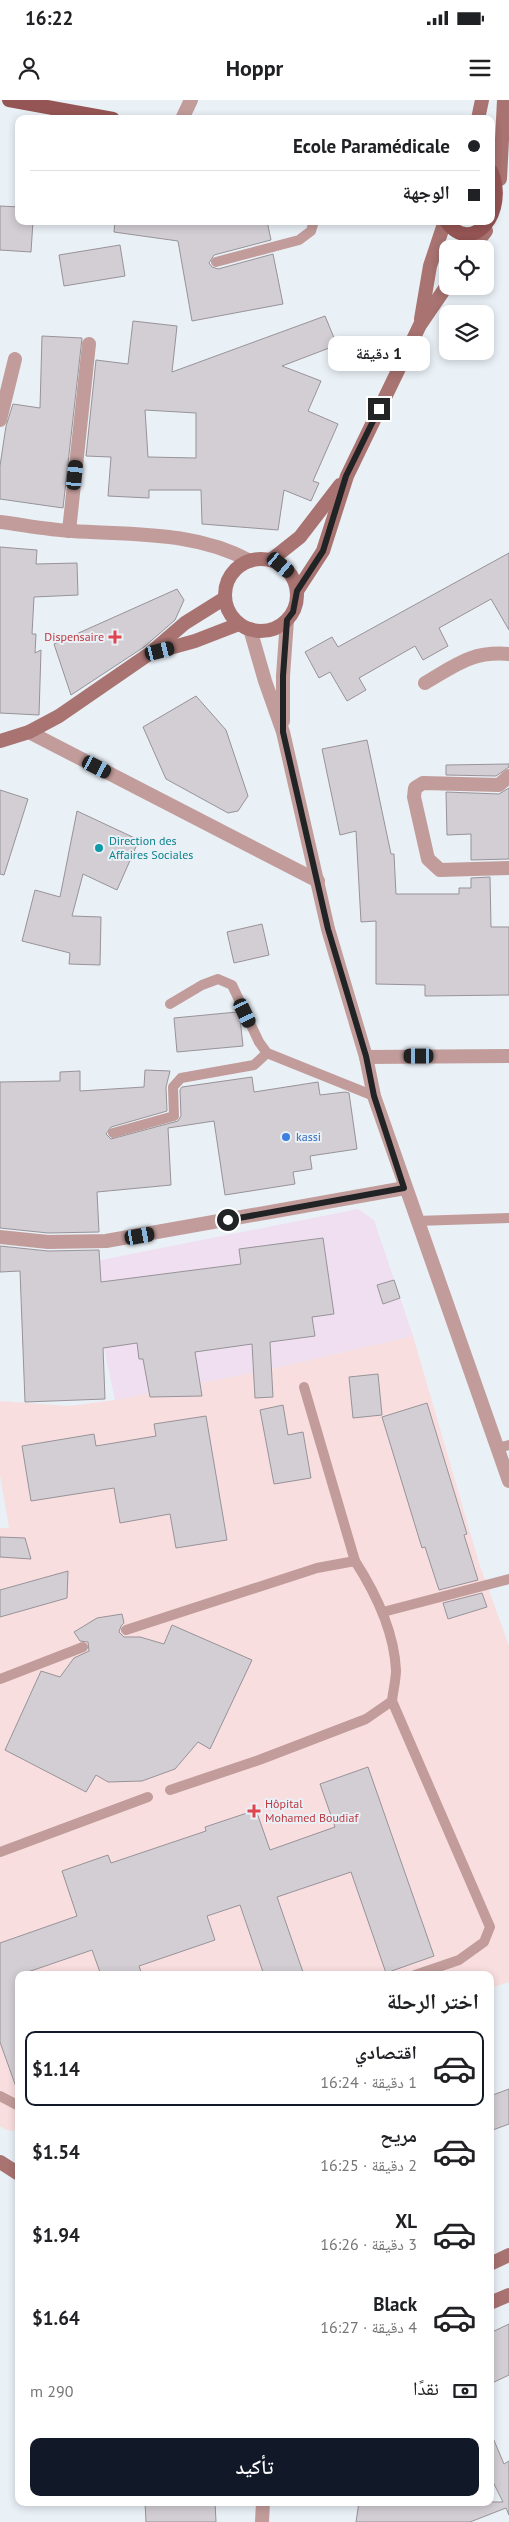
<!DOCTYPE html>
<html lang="ar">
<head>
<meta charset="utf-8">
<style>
	:root { --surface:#fff; --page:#f2f2f2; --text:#202124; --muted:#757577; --line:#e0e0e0; --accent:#111827 }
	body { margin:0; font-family:"PT Sans","Noto Naskh Arabic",sans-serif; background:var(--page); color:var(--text); direction:rtl; height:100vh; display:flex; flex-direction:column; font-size:19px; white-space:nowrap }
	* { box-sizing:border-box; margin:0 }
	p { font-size:16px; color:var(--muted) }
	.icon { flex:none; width:28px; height:28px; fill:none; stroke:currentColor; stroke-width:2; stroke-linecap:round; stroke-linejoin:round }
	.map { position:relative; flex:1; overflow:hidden; direction:ltr }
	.side { position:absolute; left:15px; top:1871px; width:479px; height:535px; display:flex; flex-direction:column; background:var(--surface); border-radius:10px; box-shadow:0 2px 8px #0003; direction:rtl }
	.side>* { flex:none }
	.banner { position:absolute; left:15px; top:15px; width:480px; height:110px; border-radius:10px; box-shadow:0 2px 8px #0003; direction:rtl; display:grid; align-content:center; height:110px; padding:0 15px; background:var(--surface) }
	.controls { position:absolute; left:439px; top:140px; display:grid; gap:10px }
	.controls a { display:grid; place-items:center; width:55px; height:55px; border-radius:10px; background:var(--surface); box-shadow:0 2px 8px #0003; font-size:25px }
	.end { position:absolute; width:22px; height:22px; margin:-11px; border:6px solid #212325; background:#fff; box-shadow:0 0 0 2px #fff }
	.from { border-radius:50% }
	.bubble { position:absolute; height:35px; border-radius:10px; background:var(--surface); box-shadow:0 2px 8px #0003; font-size:16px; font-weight:600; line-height:35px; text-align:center; direction:rtl }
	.car { position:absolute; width:15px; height:30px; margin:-15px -8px; border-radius:6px; box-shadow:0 0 4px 1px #0007; background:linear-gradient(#222 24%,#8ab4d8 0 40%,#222 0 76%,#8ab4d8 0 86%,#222 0) }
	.banner b { display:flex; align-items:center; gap:18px; height:48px; font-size:19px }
	.banner b+b { border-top:1px solid var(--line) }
	.banner i { width:12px; height:12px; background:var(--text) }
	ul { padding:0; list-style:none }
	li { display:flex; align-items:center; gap:15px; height:75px; margin:0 10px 8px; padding:0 5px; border:2px solid transparent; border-radius:10px }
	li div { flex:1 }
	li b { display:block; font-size:19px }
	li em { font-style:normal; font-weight:600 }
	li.selected { border-color:var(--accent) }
	li>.icon { width:45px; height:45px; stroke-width:1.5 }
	h2 { padding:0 15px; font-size:22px; line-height:60px }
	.pay { display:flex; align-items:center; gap:12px; height:55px; padding:0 15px; font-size:19px }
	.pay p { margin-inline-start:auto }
	.action { display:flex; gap:10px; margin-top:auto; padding:10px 15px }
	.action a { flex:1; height:58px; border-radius:10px; background:var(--accent); color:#fff; font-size:20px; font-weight:600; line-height:58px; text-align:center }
	.status { display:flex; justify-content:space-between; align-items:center; height:35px; padding:0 25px; background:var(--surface); direction:ltr }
	.status svg { height:14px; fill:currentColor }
	header { display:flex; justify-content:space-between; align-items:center; height:65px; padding:0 15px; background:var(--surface); font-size:22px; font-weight:600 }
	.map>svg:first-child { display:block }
</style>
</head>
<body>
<div class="status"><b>16:22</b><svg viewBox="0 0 49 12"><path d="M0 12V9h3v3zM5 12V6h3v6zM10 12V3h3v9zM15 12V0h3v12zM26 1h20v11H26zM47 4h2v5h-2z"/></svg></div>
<header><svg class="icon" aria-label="menu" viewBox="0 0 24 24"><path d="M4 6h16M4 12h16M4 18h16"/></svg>Hoppr<svg class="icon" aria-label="person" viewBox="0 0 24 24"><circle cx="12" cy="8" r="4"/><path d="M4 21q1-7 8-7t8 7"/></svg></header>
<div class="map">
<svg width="509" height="2422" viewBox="0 0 509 2422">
	<rect width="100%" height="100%" fill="#e9f0f6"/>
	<path fill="#f0dff0" d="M358,1109L374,1120L413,1236L267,1270L115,1300L86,1163Z"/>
	<path fill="#f9dedf" d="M413,1236L479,1463L509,1546V1882L490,1888V1875H19V2031L6,2030L0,2026V1428H9L0,1375V1301L69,1306L115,1300L267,1270Z"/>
	<g fill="#d3ced4" stroke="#979399" fill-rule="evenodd">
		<path d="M0,106L19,107V121H33L31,152L0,150Z"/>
		<path d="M115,121H267L271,140L214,155L209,163L212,167L218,169L273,154L283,204L192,221L178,141L114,132Z"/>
		<path d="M120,145L125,176L64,186L59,155Z"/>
		<path d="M325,216L337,245L282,266L321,281L308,311L338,324L313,381L319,383L311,401L284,390L278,430L202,424L201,390H149V398L108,396L111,357L86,356L96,260L128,264L133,221L177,226L172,272ZM145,310L196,313V358L148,357Z"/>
		<path d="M42,236L82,238L63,408L0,399V366L6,326L13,304L40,308Z"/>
		<path d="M0,447L37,450L36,464L77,463L78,495L34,497L32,534H36L35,553L41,550L39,615L0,613Z"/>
		<path d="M509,453V530L491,499L439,528L448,546L423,560L415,546L359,578L366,590L347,601L330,572L319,578L305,552L332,537L338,547Z"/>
		<path d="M177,489L184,500L175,520L144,547L71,595L54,544Z"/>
		<path d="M196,596L226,630L248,696L238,711L228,713L166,679L143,627Z"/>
		<path d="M367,640L391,754H394L396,794H459V788H471V778L490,777L491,827H509V895L425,896V885L376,884V821L361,822L356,731L340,735L322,649Z"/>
		<path d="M509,664V667L496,676L446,675V665Z"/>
		<path d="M509,688V759L471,760V734L447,735L446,692L499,694Z"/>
		<path d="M0,690L28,699L4,775L0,774Z"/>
		<path d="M77,711L139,740L117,790L83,774L72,816L101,817L100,865L69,864L70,853L22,841L35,790L60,797Z"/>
		<path d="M262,824L269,855L234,863L227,832Z"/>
		<path d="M237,912L240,918L243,946L177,952L174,918Z"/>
		<path d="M145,970L170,971L166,987L167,1011L111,1027L106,1034L111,1039L178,1021L181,1016L180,990L182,987L252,977L254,992L318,982L320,995L345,992L349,993L357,1049L310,1056L312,1069L293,1072L295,1084L225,1095L214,1021L168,1028L171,1085L97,1092L99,1132L48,1133L0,1128V982L60,981V972L80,971V991L144,987Z"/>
		<path d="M323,1138L334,1214L312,1217L315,1236L270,1242L273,1297L255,1298L252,1244L195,1252L202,1296L150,1297L143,1259H139L137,1243L103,1248L105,1299L25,1302L20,1171L0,1172V1146L48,1151L99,1150L101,1182L241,1164L239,1149Z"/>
		<path d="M394,1180L400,1198L383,1204L377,1185Z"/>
		<path d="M378,1274L382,1315L353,1318L349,1277Z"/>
		<path d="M427,1303L467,1434L464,1435L478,1480L439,1490L425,1447L422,1448L382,1317Z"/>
		<path d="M283,1305L288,1335L303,1332L311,1378L274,1384L260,1310Z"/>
		<path d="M206,1316L227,1440L176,1448L170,1414L120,1423L114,1388L31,1401L22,1346L94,1334L96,1346L156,1336L154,1324Z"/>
		<path d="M0,1437L25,1438L31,1459L0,1457Z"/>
		<path d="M68,1471L67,1498L0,1517V1490Z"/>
		<path d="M482,1493L487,1507L448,1519L443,1503Z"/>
		<path d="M122,1514L124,1523L121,1526L119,1532L124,1537H140L164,1544L172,1525L252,1560L210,1649L198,1642L175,1669L142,1681L108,1682L96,1675L86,1692L5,1650L41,1571L60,1577L74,1558L89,1551L88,1542L80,1541L74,1532L97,1518Z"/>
		<path d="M368,1667L434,1856L386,1873L351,1772L277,1797L304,1875H264L240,1805L207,1816L215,1840L139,1866L142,1875H101L92,1850L19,1875V1987H16L0,1942V1843L77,1816L62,1771L108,1755L111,1763L206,1731L205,1727L256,1710L270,1750L335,1727L320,1684Z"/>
		<path d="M509,1989V2024L490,2031V1996Z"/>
		<path d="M509,2224V2275L490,2284V2233Z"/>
		<path d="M490,2331L504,2364L509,2361V2415L506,2408L470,2422H356L359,2402H503L490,2376Z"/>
		<path d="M145,2402H215L216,2422H146Z"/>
	</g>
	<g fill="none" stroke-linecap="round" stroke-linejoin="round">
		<g stroke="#c19c9a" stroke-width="10">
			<path d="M216,162L299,140L311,131L314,121"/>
			<path d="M170,904L202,885L218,879L232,885L259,942L267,953L374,996"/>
			<path d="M113,1033L174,1016L173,987L181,978L254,965L267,953"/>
			<path d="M416,1121L509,1118"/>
			<path d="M304,1287L355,1461"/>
			<path d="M497,1348L509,1345"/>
			<path d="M383,1512L509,1479"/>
			<path d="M126,1530L317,1468L355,1461C375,1492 394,1531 396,1570C396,1580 393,1591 392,1601L366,1619L259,1660L170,1690"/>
			<path d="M0,1579L83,1547"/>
			<path d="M392,1601L490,1827L484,1842L459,1860L415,1875"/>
			<path d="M0,1752L148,1697"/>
			<path d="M0,1996L19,2006"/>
		</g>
		<g stroke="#c19c9a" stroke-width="14">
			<path d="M182,19L191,0"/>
			<path d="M0,320L15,259"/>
			<path d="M0,422C24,425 48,430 72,431C133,435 195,431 250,461"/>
			<path d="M69,431L89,244"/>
			<path d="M425,583C456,565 471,551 509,554"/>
			<path d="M29,632L318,781"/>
			<path d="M509,676L499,685L423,683L415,688L414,697L428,759L440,770L509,768"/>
			<path d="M0,1137L48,1142L106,1141L405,1088"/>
		</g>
		<g stroke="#c19c9a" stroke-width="14">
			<path d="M250,529L265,581L283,632L328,829L366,957L374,996L509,1381"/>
			<path d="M283,621V576L287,520"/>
			<path d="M366,957L509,956"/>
			<path d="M262,2422L263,2402"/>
		</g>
		<g stroke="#a87371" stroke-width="14">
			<path d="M478,19L482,0"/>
			<path d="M500,79L504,0"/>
			<path d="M472,149L486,131"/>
			<path d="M421,219L430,166L445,121"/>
			<circle cx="261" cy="495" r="36"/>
			<path d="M271,460L300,437L340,385"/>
			<path d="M297,491L323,451L347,376L420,225L448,184"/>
			<path d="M152,553L195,541L239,524"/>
			<path d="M0,641L29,632L59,616L149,554L185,523L225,498"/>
			<path d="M0,2062L19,2074"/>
			<path d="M490,2164L509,2155"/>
			<path d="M490,2203L509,2195"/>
		</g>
		<g stroke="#955554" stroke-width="14">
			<path d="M9,0L113,19"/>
			<path d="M446,121C473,158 509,110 491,71"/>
		</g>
	</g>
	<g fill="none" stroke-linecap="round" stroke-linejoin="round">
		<path stroke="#212325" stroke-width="6" d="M228,1120L404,1088L374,996L366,956L328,829L283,632V576L287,520L293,512L297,491L323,451L346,376L379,309"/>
	</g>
	<g fill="#e0444e" stroke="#e9f0f6" stroke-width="2">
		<path d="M112.5 529.5h5v5h5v5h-5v5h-5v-5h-5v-5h5z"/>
		<path d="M251.5 1703.5h5v5h5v5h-5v5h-5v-5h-5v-5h5z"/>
	</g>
	<circle fill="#0f9aa8" stroke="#e9f0f6" stroke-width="2" cx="99" cy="748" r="5"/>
	<circle fill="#3f7fe0" stroke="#e9f0f6" stroke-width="2" cx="286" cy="1037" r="5"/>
	<g text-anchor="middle" stroke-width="4" stroke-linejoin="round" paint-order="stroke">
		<g font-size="12" fill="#be3a42" stroke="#e9f0f6" text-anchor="end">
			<text x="104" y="541">Dispensaire</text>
			<text x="265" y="1708" text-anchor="start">Hôpital<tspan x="265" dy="14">Mohamed Boudiaf</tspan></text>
		</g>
		<g font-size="12" fill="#0d838f" stroke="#e9f0f6" text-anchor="start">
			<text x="109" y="745">Direction des<tspan x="109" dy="14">Affaires Sociales</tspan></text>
		</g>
		<g font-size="12" fill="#366cbe" stroke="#e9f0f6" text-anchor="start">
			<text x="296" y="1041">kassi</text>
		</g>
	</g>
</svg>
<div class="controls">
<a><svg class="icon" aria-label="locate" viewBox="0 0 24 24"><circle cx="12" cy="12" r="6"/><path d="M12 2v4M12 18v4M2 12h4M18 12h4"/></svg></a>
<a><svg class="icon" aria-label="layers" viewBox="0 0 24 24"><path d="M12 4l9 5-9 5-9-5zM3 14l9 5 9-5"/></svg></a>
</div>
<i class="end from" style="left:228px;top:1120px"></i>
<i class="end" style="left:379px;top:309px"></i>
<div class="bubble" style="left:328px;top:236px;width:102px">1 دقيقة</div>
<i class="car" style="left:75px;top:375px;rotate:6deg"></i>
<i class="car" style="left:281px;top:465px;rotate:130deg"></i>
<i class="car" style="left:160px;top:551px;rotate:76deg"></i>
<i class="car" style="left:97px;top:667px;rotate:117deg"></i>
<i class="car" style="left:245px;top:913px;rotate:155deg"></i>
<i class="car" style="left:419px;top:956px;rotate:270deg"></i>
<i class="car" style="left:140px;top:1136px;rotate:80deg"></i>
<div class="banner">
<b><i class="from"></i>Ecole Paramédicale</b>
<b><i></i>الوجهة</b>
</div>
<section class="side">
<h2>اختر الرحلة</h2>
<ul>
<li class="selected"><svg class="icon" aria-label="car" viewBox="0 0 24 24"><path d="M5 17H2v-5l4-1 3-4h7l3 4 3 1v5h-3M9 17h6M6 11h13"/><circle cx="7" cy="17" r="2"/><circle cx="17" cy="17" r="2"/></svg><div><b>اقتصادي</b><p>1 دقيقة · 16:24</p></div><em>$1.14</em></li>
<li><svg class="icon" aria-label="car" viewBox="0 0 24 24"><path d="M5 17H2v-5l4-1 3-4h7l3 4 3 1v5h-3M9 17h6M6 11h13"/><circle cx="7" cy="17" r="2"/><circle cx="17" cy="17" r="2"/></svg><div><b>مريح</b><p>2 دقيقة · 16:25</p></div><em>$1.54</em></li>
<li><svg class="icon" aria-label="car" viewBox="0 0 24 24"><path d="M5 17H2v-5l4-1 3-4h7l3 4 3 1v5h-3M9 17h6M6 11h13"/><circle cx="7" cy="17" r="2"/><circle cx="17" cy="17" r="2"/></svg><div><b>XL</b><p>3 دقيقة · 16:26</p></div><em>$1.94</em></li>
<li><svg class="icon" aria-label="car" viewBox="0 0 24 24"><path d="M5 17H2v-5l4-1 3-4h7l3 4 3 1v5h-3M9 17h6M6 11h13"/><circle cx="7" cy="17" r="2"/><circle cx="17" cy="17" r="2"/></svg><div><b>Black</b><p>4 دقيقة · 16:27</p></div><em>$1.64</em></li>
</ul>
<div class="pay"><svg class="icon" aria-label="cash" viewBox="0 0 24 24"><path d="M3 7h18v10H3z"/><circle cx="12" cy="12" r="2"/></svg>نقدًا<p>290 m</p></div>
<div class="action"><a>تأكيد</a></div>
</section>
</div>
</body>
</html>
